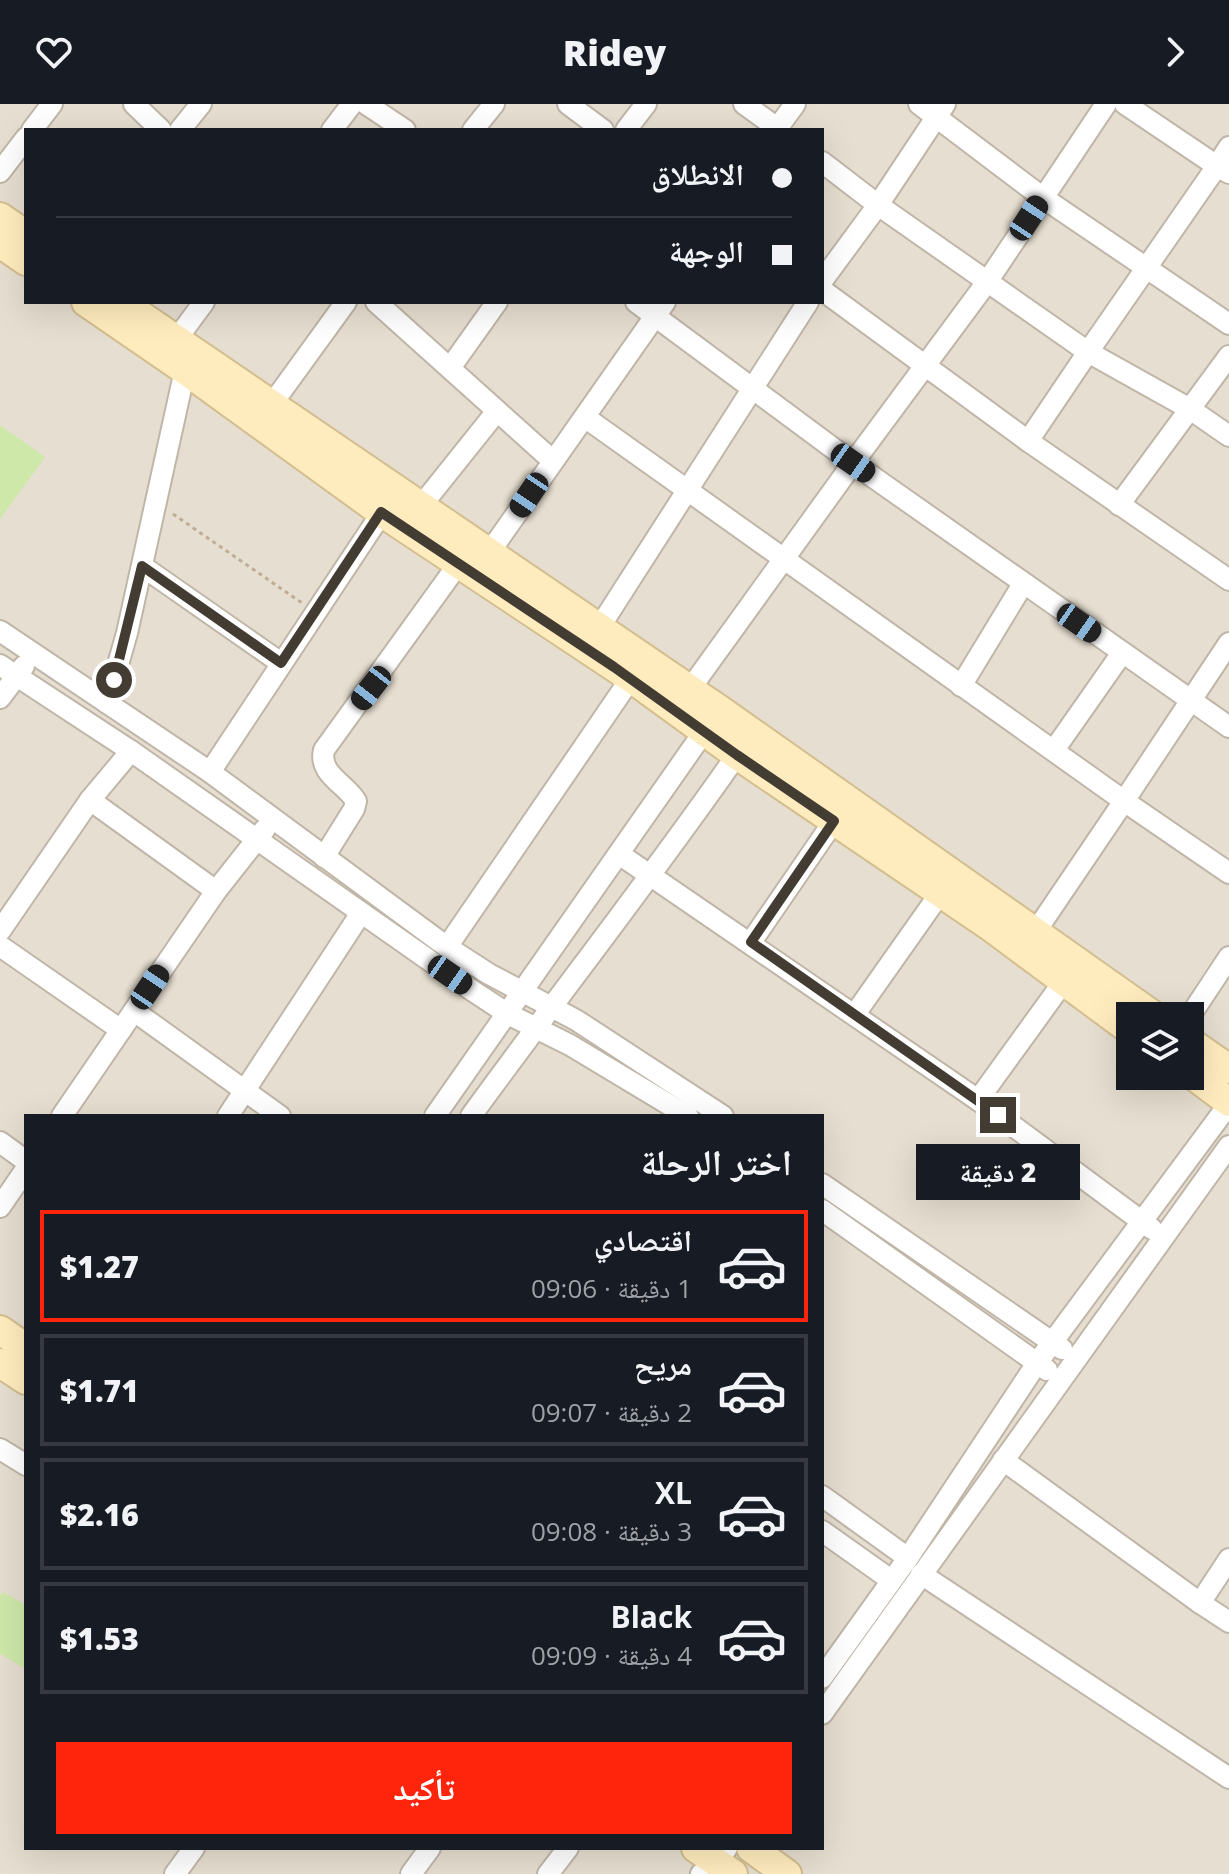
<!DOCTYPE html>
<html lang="ar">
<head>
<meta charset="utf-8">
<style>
	:root { --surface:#171b24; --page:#242831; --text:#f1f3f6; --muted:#9ea1a6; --line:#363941; --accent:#ff240c }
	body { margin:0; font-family:"Open Sans","Noto Naskh Arabic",sans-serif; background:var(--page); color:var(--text); direction:rtl; height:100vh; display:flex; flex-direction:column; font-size:30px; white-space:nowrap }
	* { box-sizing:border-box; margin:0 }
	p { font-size:26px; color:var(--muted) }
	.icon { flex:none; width:44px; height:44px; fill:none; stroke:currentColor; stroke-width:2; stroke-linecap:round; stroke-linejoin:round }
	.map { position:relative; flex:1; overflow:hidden; direction:ltr }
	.drawer { position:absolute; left:24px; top:1010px; width:800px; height:736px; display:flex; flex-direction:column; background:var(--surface); border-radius:0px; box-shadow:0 8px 32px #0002; direction:rtl }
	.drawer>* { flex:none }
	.guide { position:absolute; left:24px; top:24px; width:800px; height:176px; border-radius:0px; box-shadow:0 8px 32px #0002; direction:rtl; display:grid; align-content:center; height:176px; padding:0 32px; background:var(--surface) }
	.tools { position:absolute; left:1116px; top:898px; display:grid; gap:16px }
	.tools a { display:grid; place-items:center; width:88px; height:88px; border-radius:0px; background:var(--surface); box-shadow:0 8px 32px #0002; font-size:40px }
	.end { position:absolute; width:36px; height:36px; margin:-18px; border:10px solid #433c33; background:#fff; box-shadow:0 0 0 4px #fff }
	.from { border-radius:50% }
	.bubble { position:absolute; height:56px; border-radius:0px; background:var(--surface); box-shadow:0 8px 32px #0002; font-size:26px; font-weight:800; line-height:56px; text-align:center; direction:rtl }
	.car { position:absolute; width:24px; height:48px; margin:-24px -12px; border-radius:10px; box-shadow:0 0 6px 2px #0007; background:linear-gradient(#222 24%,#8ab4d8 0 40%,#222 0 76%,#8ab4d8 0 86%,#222 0) }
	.guide b { display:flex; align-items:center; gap:28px; height:76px; font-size:30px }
	.guide b+b { border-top:2px solid var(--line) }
	.guide i { width:20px; height:20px; background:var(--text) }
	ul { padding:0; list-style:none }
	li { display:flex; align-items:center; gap:24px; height:112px; margin:0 16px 12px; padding:0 16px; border:4px solid var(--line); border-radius:0px }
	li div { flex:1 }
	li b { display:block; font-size:30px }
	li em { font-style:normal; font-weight:800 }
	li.current { border-color:var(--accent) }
	li>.icon { width:72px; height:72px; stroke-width:1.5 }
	h2 { padding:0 32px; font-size:36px; line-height:96px }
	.primary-button { display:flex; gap:16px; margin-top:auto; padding:16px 32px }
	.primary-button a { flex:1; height:92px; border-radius:0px; background:var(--accent); color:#fff; font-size:32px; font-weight:800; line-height:92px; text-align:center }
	header { display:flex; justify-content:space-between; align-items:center; height:104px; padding:0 32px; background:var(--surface); font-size:36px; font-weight:800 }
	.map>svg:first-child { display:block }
</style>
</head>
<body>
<header><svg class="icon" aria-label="forward" viewBox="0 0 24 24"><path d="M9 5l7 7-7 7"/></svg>Ridey<svg class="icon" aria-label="heart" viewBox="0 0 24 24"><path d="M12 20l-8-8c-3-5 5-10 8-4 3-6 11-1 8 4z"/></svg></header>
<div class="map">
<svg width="1229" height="1770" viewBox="0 0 1229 1770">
	<rect width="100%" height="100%" fill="#f2ece2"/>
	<path fill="#e6ded0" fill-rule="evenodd" d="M0,0H1229V1770H0ZM26,26H822V198H26ZM1130,912H1190V972H1130ZM26,1012H822V1744H26Z"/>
	<g fill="#cee8a9">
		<path d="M0,321L45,353L0,415Z"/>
		<path d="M3,1488L26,1501V1565L0,1550V1492Z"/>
	</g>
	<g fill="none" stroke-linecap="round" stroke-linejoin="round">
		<defs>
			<g id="street">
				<path d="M134,0L161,26"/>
				<path d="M366,0L405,26"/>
				<path d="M568,0L603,26"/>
				<path d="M744,0L780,26"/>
				<path d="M919,0L1042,93L1229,220"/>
				<path d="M32,26L52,0"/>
				<path d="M180,26L201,0"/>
				<path d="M332,26L352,0"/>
				<path d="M473,26L494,0"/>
				<path d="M626,26L646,0"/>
				<path d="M776,26L795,0"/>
				<path d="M1229,43L1217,62L1229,69"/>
				<path d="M822,58L878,101L1088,248L1217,62L1125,0"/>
				<path d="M0,68L26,34"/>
				<path d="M822,177L878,101L945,0"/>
				<path d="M822,186L1028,337L1229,476"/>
				<path d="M376,198L553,357"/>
				<path d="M636,198L853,359L1229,623"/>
				<path d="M176,236L204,198"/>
				<path d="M450,264L497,198"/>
				<path d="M272,300L346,198"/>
				<path d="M586,314L1124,697L1229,539"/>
				<path d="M1028,337L1088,248L1190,305L1229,332"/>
				<path d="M1119,401L1229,252"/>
				<path d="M421,402L497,307"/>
				<path d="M489,449L665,198"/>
				<path d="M142,462L281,559"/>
				<path d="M599,524L808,198"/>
				<path d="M0,527L210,668L447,843L489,870L576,916L723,1012"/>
				<path d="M0,561L131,647L473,887L508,910L570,941L688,1012"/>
				<path d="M961,582L1023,480"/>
				<path d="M690,585L853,359L987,178L1106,0"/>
				<path d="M0,594L24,562"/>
				<path d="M107,599L127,529L185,266"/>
				<path d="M1054,646L1122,549"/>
				<path d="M210,668L389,398"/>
				<path d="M90,696L216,787"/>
				<path d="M619,750L978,996L1152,1125"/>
				<path d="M324,753L354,705L356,697C346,680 318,670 324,646L459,459"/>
				<path d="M0,827L90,696L131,647"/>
				<path d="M1036,827L1124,697L1229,769"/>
				<path d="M751,838L834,717"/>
				<path d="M0,842L121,926"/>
				<path d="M447,843L631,574"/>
				<path d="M134,907L280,1012"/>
				<path d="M855,910L941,788"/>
				<path d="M1190,912L1229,853"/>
				<path d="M978,996L1072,866"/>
				<path d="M62,1012L216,787L265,725"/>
				<path d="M228,1012L361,809"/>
				<path d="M435,1012L710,619"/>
				<path d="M471,1012C561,888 656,768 743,642"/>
				<path d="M0,1038L26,1057"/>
				<path d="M822,1080L1062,1245"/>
				<path d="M0,1103L26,1065"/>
				<path d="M822,1106L1047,1266"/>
				<path d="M0,1345L26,1361"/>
				<path d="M1003,1356L1200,1499L1229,1455"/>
				<path d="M822,1392L908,1454"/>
				<path d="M822,1427L891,1476"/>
				<path d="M921,1470L1229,1674"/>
				<path d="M1200,1499L1229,1518"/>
				<path d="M822,1574L908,1454L1037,1259L1229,1000"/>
				<path d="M822,1610L1229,1042"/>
				<path d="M175,1770L194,1744"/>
				<path d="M411,1770L430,1744"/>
				<path d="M548,1770L568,1744"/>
				<path d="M701,1770L711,1765L727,1744"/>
			</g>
			<g id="secondary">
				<path d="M0,113L26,131"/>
				<path d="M0,139L26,157"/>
				<path d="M86,198L185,266L381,408L631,574L737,651L991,823L1130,926"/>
				<path d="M121,198L720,606L1154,912"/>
				<path d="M1190,938L1229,965"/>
				<path d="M1190,969L1229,998"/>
				<path d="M0,1226L26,1244"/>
				<path d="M0,1259L26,1276"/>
				<path d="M696,1744L733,1770"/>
				<path d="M751,1744L787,1770"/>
			</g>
		</defs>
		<use href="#street" stroke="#c0b6a8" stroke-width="24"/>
		<use href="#secondary" stroke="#d3be90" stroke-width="32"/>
		<path stroke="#bfae95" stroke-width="3" stroke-dasharray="4 4" stroke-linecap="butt" d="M173,410L302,499"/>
		<use href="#street" stroke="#fff" stroke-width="20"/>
		<use href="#secondary" stroke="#ffecbe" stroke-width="28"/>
	</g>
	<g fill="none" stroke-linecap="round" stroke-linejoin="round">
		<path stroke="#433c33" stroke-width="10" d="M114,576L142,462L281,559L381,408L614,563L737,651L834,717L751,838L998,1011"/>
	</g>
</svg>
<div class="tools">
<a><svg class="icon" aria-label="layers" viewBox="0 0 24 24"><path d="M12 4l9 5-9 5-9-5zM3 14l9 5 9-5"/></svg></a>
</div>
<i class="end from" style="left:114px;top:576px"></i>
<i class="end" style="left:998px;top:1011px"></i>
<div class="bubble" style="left:916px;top:1040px;width:164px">2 دقيقة</div>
<i class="car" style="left:1029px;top:114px;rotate:33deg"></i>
<i class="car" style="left:853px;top:359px;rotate:125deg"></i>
<i class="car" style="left:529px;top:391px;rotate:214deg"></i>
<i class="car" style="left:1079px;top:519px;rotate:125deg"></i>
<i class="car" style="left:371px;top:584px;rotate:218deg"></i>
<i class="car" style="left:450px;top:871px;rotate:125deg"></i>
<i class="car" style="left:150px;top:883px;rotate:34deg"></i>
<div class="guide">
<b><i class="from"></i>الانطلاق</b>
<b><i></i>الوجهة</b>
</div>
<section class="drawer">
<h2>اختر الرحلة</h2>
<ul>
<li class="current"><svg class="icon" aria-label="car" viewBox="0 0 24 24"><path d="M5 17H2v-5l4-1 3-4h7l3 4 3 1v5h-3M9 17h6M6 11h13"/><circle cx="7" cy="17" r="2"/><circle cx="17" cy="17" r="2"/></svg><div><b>اقتصادي</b><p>1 دقيقة · 09:06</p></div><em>$1.27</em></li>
<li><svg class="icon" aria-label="car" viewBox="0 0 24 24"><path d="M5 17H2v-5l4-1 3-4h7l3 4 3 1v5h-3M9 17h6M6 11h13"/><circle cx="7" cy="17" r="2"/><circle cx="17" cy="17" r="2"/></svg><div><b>مريح</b><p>2 دقيقة · 09:07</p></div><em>$1.71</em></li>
<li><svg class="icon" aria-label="car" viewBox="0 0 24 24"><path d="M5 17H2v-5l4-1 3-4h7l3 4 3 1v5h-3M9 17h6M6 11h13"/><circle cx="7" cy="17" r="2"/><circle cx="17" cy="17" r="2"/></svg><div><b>XL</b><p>3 دقيقة · 09:08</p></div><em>$2.16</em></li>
<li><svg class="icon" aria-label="car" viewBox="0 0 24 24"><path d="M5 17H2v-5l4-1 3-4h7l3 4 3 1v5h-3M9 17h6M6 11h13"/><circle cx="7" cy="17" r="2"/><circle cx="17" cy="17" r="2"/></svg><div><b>Black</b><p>4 دقيقة · 09:09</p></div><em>$1.53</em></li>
</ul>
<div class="primary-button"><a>تأكيد</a></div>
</section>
</div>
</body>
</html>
